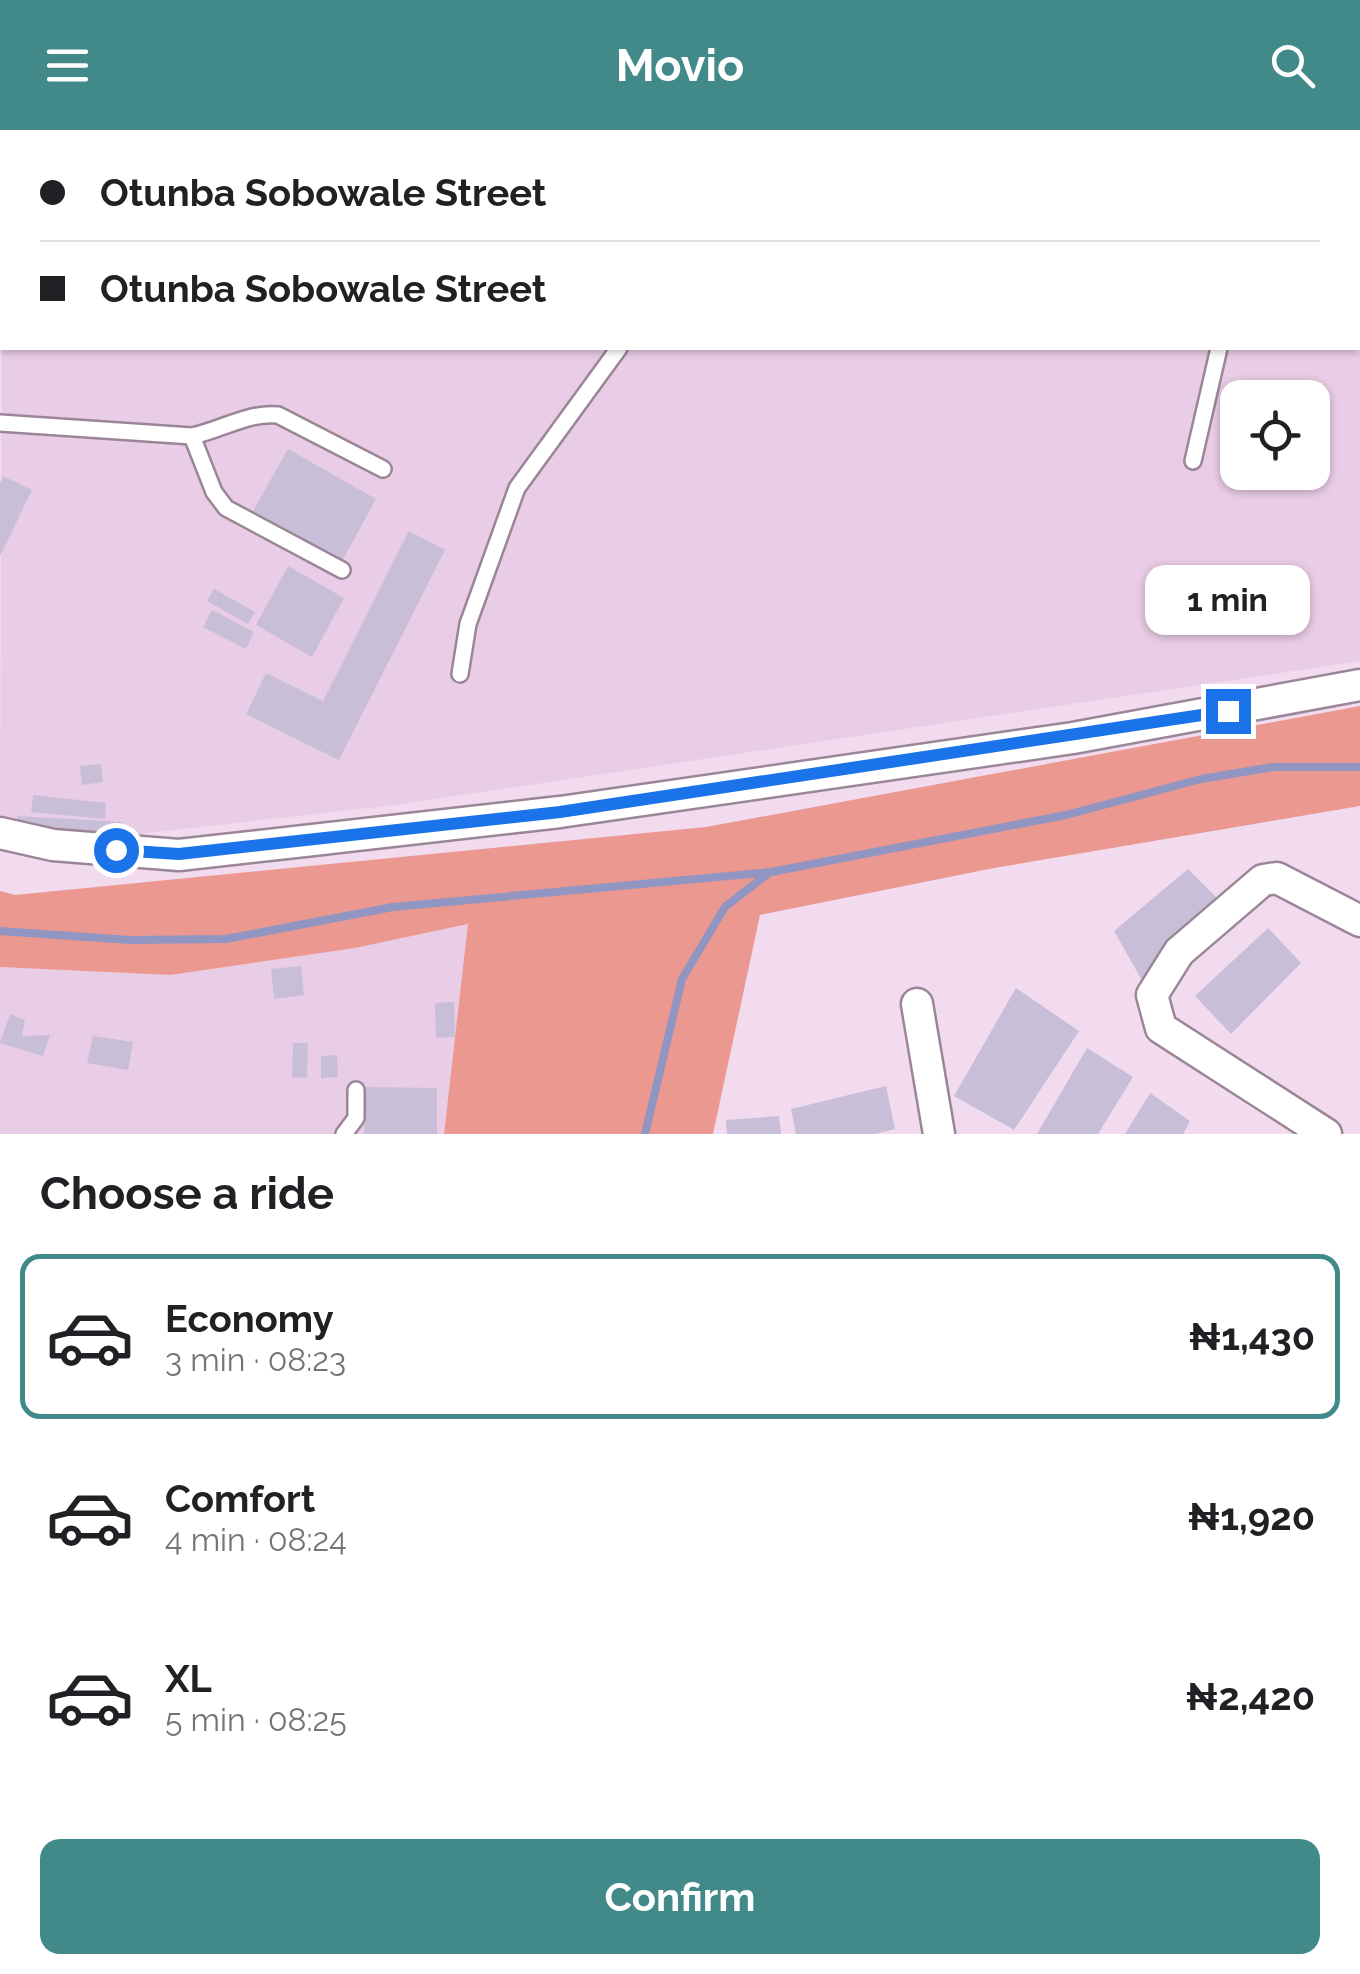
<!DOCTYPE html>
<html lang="en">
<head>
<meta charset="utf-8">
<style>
	:root { --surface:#fff; --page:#f6f6f6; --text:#202124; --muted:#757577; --line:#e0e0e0; --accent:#428a89 }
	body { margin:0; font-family:Raleway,sans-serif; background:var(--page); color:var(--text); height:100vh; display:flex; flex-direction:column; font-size:38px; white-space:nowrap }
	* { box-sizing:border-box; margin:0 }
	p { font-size:32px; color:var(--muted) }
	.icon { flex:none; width:55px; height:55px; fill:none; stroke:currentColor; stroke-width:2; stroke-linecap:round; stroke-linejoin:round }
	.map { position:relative; height:1004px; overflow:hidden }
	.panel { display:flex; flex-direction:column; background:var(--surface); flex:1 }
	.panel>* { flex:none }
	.banner { position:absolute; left:0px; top:0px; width:1360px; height:220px; box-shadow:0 2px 8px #0004; display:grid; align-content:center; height:220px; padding:0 40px; background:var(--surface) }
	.fabs { position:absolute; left:1220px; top:250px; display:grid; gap:20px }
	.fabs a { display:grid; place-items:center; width:110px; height:110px; border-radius:20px; background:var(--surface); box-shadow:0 2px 8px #0004; font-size:50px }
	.end { position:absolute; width:45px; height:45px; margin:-22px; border:12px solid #1a73e8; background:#fff; box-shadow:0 0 0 5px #fff }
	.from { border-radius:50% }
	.bubble { position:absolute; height:70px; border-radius:20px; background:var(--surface); box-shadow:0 2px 8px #0004; font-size:32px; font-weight:700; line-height:70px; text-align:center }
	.banner b { display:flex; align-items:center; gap:35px; height:95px; font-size:38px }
	.banner b+b { border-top:2px solid var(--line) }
	.banner i { width:25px; height:25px; background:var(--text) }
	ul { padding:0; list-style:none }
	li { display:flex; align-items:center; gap:30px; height:165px; margin:0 20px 15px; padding:0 20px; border:5px solid transparent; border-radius:20px }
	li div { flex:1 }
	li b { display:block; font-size:38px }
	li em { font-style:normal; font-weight:700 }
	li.on { border-color:var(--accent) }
	li>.icon { width:90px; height:90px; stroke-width:1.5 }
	h2 { padding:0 40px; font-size:45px; line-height:120px }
	.action { display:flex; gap:20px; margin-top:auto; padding:20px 40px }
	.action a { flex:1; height:115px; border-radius:20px; background:var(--accent); color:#fff; font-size:40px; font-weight:700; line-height:115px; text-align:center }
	header { display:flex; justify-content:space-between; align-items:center; height:130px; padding:0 40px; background:var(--accent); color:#fff; font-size:45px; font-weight:700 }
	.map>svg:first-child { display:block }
</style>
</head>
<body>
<header><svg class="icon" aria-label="menu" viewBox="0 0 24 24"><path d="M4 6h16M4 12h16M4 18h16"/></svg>Movio<svg class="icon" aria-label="search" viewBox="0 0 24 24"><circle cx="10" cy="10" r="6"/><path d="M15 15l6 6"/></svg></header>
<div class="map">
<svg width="1360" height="1004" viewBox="0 0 1360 1004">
	<rect width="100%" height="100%" fill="#f2dbef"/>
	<g fill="#e9cce5" fill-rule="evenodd">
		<path d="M107,0H1360V531L395,675L66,712L0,699L2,190V218H1358V2ZM1238,268H1312V342H1238Z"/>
		<path d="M469,794L444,1004H0V837L170,845L355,818Z"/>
	</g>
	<path fill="#eb9891" d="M1360,576V676L994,738L760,785L713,1004H444L468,794L355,818L170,845L0,837V761L15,765L706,697Z"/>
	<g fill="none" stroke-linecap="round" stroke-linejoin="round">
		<g stroke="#9095c2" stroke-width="8">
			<path d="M0,801L130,810L226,809L393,777L771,742L1066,685L1201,649L1273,637H1360"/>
			<path d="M645,1004L682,849L725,777L770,742"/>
		</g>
	</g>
	<g fill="#c8bed8">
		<path d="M288,319L376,369L341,433L252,383Z"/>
		<path d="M3,346L32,360L0,426V353Z"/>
		<path d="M409,401L445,420L339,630L246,584L266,543L323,571Z"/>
		<path d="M288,436L344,468L312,527L256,495Z"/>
		<path d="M214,459L255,482L248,494L207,471Z"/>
		<path d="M212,480L254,502L246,519L203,497Z"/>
		<path d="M101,634L103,652L82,655L80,636Z"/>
		<path d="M33,665L106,673L105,689L31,682Z"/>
		<path d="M17,686L123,692L122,711L16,705Z"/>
		<path d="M1188,739L1220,771L1144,854L1114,801Z"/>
		<path d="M1268,798L1301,833L1231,904L1195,866Z"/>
		<path d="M301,836L304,865L274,869L271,839Z"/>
		<path d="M1016,858L1079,901L1014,1000L954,966Z"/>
		<path d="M454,872L455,907L436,908L435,873Z"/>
		<path d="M10,884L25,890L22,906L50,905L43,926L0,913Z"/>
		<path d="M93,906L133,912L128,940L87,933Z"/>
		<path d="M293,913H308L307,948L292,947Z"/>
		<path d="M1087,918L1133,947L1098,1004H1037Z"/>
		<path d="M337,925L338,947L321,948V926Z"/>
		<path d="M886,956L895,999L875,1004H796L791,979Z"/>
		<path d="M365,957L437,958V1004H364Z"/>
		<path d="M1150,963L1190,991L1183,1004H1125Z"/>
		<path d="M779,986L781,1004H727L726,990Z"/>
	</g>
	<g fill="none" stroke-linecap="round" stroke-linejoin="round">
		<defs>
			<g id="service">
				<path d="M773,2L775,0"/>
				<path d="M0,293L192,306C221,300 248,282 278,285L383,339"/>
				<path d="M192,306L214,362L226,378L342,440"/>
				<path d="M1193,331L1219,218"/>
				<path d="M460,544L468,494L517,358L619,218"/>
				<path d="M344,1004L356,988V960"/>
			</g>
			<g id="minor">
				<path d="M1063,0L1067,2"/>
				<path d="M1358,63H1360"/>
				<path d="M0,703L53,715L179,725L304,711L560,682L1073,608L1360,555"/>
				<path d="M917,874L939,1004"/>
				<path d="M1326,1004L1161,898L1152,865L1179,822L1263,750L1277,748L1360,791"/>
			</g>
			<g id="primary">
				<path d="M40,2L42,0"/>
				<path d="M0,64L2,60"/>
			</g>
		</defs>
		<use href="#service" stroke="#9b8698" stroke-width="20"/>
		<use href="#minor" stroke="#9b8698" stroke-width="35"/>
		<use href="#primary" stroke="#fff" stroke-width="52"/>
		<use href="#service" stroke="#fff" stroke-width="15"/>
		<use href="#minor" stroke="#fff" stroke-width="30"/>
		<use href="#primary" stroke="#f8dce5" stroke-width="48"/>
	</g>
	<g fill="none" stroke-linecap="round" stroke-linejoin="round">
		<path stroke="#1a73e8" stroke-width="12" d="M116,720L179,724L560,682L1228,581"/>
	</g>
</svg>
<div class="fabs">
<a><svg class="icon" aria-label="locate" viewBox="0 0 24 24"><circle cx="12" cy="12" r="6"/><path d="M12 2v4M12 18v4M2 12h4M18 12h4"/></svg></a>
</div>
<i class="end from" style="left:116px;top:720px"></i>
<i class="end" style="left:1228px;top:581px"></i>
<div class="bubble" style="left:1145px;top:435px;width:165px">1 min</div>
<div class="banner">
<b><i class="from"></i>Otunba Sobowale Street</b>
<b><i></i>Otunba Sobowale Street</b>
</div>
</div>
<section class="panel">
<h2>Choose a ride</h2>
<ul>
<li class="on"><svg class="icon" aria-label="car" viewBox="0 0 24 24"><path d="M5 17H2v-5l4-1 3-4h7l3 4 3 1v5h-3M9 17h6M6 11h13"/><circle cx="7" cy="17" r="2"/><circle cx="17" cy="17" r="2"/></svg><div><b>Economy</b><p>3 min · 08:23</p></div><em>₦1,430</em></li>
<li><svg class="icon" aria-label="car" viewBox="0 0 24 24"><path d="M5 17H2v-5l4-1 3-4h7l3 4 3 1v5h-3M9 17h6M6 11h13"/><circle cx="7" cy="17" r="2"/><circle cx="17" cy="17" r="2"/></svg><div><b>Comfort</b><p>4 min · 08:24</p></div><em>₦1,920</em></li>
<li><svg class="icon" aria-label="car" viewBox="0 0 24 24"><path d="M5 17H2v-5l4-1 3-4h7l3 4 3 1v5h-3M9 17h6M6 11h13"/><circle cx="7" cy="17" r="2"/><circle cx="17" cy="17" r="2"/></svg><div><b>XL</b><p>5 min · 08:25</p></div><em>₦2,420</em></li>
</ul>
<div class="action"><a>Confirm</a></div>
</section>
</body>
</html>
